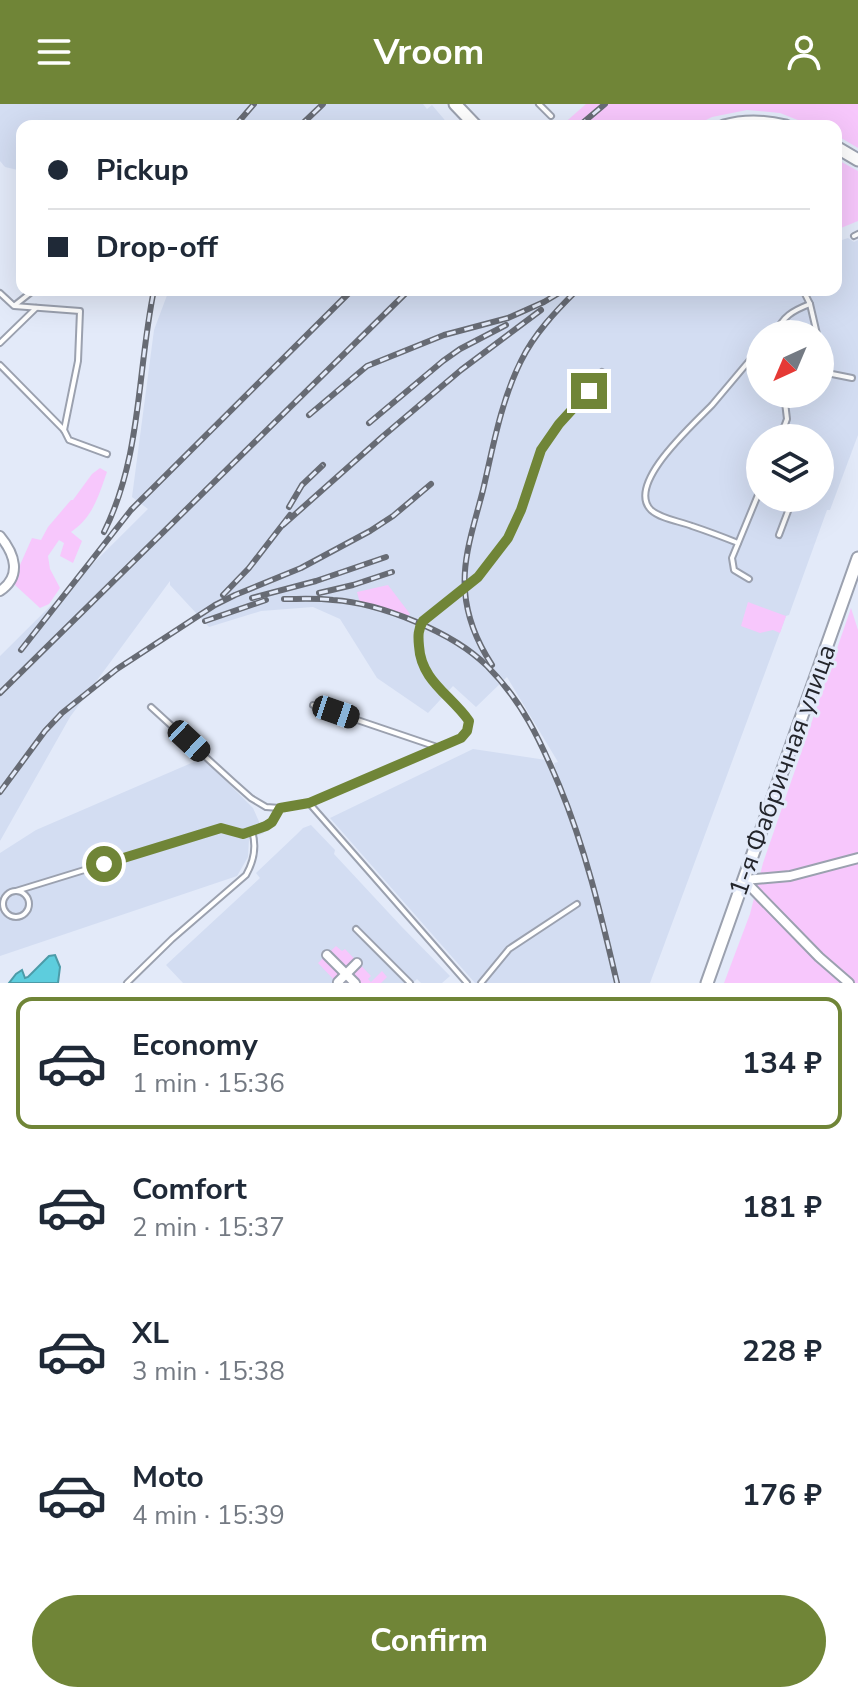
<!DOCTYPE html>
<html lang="en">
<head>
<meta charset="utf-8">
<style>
	:root { --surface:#fff; --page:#f6f6f7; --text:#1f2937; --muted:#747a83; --line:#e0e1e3; --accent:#708537 }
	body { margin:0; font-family:"Nunito Sans",sans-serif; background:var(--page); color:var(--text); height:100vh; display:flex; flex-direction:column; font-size:30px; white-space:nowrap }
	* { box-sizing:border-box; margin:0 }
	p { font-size:26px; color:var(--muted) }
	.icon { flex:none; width:44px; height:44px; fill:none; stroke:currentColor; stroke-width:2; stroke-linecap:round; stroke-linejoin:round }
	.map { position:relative; height:879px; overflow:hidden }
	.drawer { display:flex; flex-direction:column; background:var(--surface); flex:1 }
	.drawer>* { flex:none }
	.banner { position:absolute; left:16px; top:16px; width:826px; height:176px; border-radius:16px; box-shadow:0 8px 32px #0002; display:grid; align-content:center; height:176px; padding:0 32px; background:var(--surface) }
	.needle { width:52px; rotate:224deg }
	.tools { position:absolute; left:746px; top:216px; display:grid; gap:16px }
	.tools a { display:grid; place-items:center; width:88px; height:88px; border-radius:50%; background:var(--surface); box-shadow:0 8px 32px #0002; font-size:40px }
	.end { position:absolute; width:36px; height:36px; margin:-18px; border:10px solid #708537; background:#fff; box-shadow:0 0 0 4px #fff }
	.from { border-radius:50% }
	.car { position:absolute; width:24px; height:48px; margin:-24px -12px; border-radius:10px; box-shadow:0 0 6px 2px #0007; background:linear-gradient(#222 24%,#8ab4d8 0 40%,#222 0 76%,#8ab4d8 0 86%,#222 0) }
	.banner b { display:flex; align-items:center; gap:28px; height:76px; font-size:30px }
	.banner b+b { border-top:2px solid var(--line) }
	.banner i { width:20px; height:20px; background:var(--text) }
	ul { padding:14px 0 0; list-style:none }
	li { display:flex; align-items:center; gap:24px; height:132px; margin:0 16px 12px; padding:0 16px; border:4px solid transparent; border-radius:16px }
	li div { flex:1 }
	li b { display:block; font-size:30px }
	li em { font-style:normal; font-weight:700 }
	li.selected { border-color:var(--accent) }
	li>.icon { width:72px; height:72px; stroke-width:1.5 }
	.action { display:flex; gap:16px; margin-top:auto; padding:16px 32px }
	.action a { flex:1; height:92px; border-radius:48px; background:var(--accent); color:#fff; font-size:32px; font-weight:700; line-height:92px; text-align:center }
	header { display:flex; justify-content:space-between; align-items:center; height:104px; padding:0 32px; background:var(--accent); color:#fff; font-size:36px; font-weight:700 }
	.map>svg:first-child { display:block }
</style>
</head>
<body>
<header><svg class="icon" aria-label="menu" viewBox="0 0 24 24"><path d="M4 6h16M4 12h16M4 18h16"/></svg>Vroom<svg class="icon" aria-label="person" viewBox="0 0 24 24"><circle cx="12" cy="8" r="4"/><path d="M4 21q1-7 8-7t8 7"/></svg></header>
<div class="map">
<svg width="858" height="879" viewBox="0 0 858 879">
	<rect width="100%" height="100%" fill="#e3eaf9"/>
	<g fill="#d3ddf2" fill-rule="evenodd">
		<path d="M0,0H423L427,5L432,1L449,21L22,22V67L5,63L0,57Z"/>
		<path d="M848,134L854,138L858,136V331L830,406H827L794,497L789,511L786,512L650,879H475L330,714L473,645L546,656L549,665L555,663L554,659L558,658L507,573L476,603L453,582L428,609L377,574L340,515L313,503L261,507L209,523L170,481V477L70,613L0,737V552L148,405L132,393L154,226L169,186H836V138ZM760,230H820V290H760ZM760,334H820V394H760Z"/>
		<path d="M203,654L253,704L264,729L249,735L248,753L237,772L0,852V749L36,726Z"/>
		<path d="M311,721L335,746L334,750L401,822L450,872L442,879H421L417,875L413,879H183L166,861L260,774L256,769L296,731L303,724Z"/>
	</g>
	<g fill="#f7c7fc">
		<path d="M586,0H858V44L836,31V22H813L780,9L747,6L712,13L694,22H561Z"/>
		<path d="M836,55L858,67V117L836,126Z"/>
		<path d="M100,364L107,368C98,393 93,413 71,428L82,437L73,459L60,452L64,439L59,436L48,452L50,465L60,484L49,500L40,504L15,481L16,470L32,434L41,436L48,423L71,396H73L92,370Z"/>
		<path d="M388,481L410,510L408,512L360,499L357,488Z"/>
		<path d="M748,498L786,512L780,529L773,526L760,529L741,522Z"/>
		<path d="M851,504L858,526V879H724L750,810L763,759Z"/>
		<path d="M336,842L342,847L345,845L371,872L368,875L371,878L382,867L387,873L381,879H337L318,859Z"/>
	</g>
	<path fill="#5dcddd" stroke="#4c9ba8" stroke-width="2" d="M55,851L60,863L58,879H9L16,870L22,866L25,874L28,873L49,852Z"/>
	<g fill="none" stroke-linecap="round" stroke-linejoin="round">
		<defs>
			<g id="lane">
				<path d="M539,0L551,12"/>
				<path d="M854,132L858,130"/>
				<path d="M803,186L810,200L817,230"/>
				<path d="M0,189L14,202L80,207L78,257L64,326"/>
				<path d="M15,201L34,186"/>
				<path d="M776,230C781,213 794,206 810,200"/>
				<path d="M0,239L36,204"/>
				<path d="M820,242L827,269L852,274"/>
				<path d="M0,261L64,326L69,336L107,350"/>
				<path d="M780,334L787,315L784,290"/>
				<path d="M779,431L793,394"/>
				<path d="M738,439C723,433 707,427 692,422C679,417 661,415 651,406C625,380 695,319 712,301C728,282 744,263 760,244"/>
				<path d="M749,475L734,466L732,454L760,386"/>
				<path d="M313,601L437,643"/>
				<path d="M151,603L233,678L251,694L266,703L280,704L309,699"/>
				<circle cx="16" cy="800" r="13"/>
				<path d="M16,787L221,724L243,730L252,727"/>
				<path d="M356,825L410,879"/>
				<path d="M127,879L172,835L246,771C254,757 257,743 252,727L272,718L280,704"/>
				<path d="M467,879L309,699L461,634L467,627L469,617C451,591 422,577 419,542C418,532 418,525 423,517L478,473L508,434L521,406L541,346L559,320L589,287L602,268"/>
				<path d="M481,879L509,845L577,800"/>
			</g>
			<g id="street">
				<path d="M0,432C15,450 22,472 0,487"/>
				<path d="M744,776L819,853L849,879"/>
				<path d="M744,776L790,772L858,754"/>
				<path d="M327,851L355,879"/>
				<path d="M338,878L357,859"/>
			</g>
			<g id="secondary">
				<path d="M455,0L476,22"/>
				<path d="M724,22C745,16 765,17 786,22"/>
				<path d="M836,43L858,56"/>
				<path d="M707,879L858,454"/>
			</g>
		</defs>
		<use href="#lane" stroke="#9ba1af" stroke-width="8"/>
		<use href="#street" stroke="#9ba1af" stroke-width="12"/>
		<use href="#secondary" stroke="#9ba1af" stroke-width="15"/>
		<use href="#lane" stroke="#fff" stroke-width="4"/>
		<use href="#street" stroke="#fff" stroke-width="8"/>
		<use href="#secondary" stroke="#fff" stroke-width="11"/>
		<defs>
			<g id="rail">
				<path d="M235,22L254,0"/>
				<path d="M300,22L323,0"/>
				<path d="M579,22L605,0"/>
				<path d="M309,311L367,262L444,231L508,214L544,198L564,186"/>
				<path d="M369,319L443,257L460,245L506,221"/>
				<path d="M289,403L302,381L323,361"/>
				<path d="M283,421L382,333L461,266L541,206"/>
				<path d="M104,428C142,352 137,267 154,186"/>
				<path d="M319,489L353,481L392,468"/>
				<path d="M223,491L249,464L290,411"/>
				<path d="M252,494L316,477L386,453"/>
				<path d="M284,495C300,495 317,494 333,496C380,499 453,528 487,562C522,597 540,636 559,681C586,746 601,811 617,879"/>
				<path d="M205,517L266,496"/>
				<path d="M21,546L131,406L352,186"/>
				<path d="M492,561C477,538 467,514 465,487C462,454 475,418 483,386C493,343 501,297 521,257C534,230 556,207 577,186"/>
				<path d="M0,589L409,186"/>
				<path d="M0,688L45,627L62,609L117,565L215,501L235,491L301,464L370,427L393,412L431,380"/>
			</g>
		</defs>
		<use href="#rail" stroke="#676b74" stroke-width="6"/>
		<use href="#rail" stroke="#e3eaf9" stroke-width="3" stroke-dasharray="9" stroke-linecap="butt"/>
	</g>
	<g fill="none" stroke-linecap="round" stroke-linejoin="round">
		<path stroke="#708537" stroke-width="10" d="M104,760L221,724L243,730L266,722L272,718L280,704L309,699L461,634L467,627L469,617C451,591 421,577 419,542C418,532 418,525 423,517L478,473L508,434L521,406L541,346L559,320L589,287"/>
	</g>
	<g text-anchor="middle" stroke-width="6" stroke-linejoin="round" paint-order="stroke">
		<g font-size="26" fill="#23252b" stroke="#e3eaf9">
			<text transform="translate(782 666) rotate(-70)" y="9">1-я Фабричная улица</text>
		</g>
	</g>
</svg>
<div class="tools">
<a><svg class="needle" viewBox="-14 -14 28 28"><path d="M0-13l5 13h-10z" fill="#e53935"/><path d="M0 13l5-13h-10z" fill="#747a83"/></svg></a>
<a><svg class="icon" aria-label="layers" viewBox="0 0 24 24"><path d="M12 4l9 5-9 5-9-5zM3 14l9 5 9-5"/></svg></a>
</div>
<i class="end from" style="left:104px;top:760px"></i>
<i class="end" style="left:589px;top:287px"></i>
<i class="car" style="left:336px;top:608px;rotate:109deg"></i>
<i class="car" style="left:189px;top:637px;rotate:133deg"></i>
<div class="banner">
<b><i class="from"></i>Pickup</b>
<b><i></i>Drop-off</b>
</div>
</div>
<section class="drawer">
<ul>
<li class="selected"><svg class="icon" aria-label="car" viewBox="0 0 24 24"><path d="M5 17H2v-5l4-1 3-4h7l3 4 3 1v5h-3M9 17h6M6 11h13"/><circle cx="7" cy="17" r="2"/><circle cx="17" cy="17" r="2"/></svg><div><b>Economy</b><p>1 min · 15:36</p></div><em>134 ₽</em></li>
<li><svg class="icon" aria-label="car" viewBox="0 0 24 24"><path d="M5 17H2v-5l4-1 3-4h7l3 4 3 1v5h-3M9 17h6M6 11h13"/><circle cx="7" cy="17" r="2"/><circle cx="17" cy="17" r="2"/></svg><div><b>Comfort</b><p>2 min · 15:37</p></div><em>181 ₽</em></li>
<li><svg class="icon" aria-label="car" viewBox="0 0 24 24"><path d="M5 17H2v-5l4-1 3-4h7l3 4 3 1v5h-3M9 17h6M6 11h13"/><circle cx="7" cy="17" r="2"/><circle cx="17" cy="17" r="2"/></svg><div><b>XL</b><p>3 min · 15:38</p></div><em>228 ₽</em></li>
<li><svg class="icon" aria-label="car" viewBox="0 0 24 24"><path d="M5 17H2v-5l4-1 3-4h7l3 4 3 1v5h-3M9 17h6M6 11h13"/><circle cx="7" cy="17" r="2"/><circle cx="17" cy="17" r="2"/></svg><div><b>Moto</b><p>4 min · 15:39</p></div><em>176 ₽</em></li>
</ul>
<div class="action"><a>Confirm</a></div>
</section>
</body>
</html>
